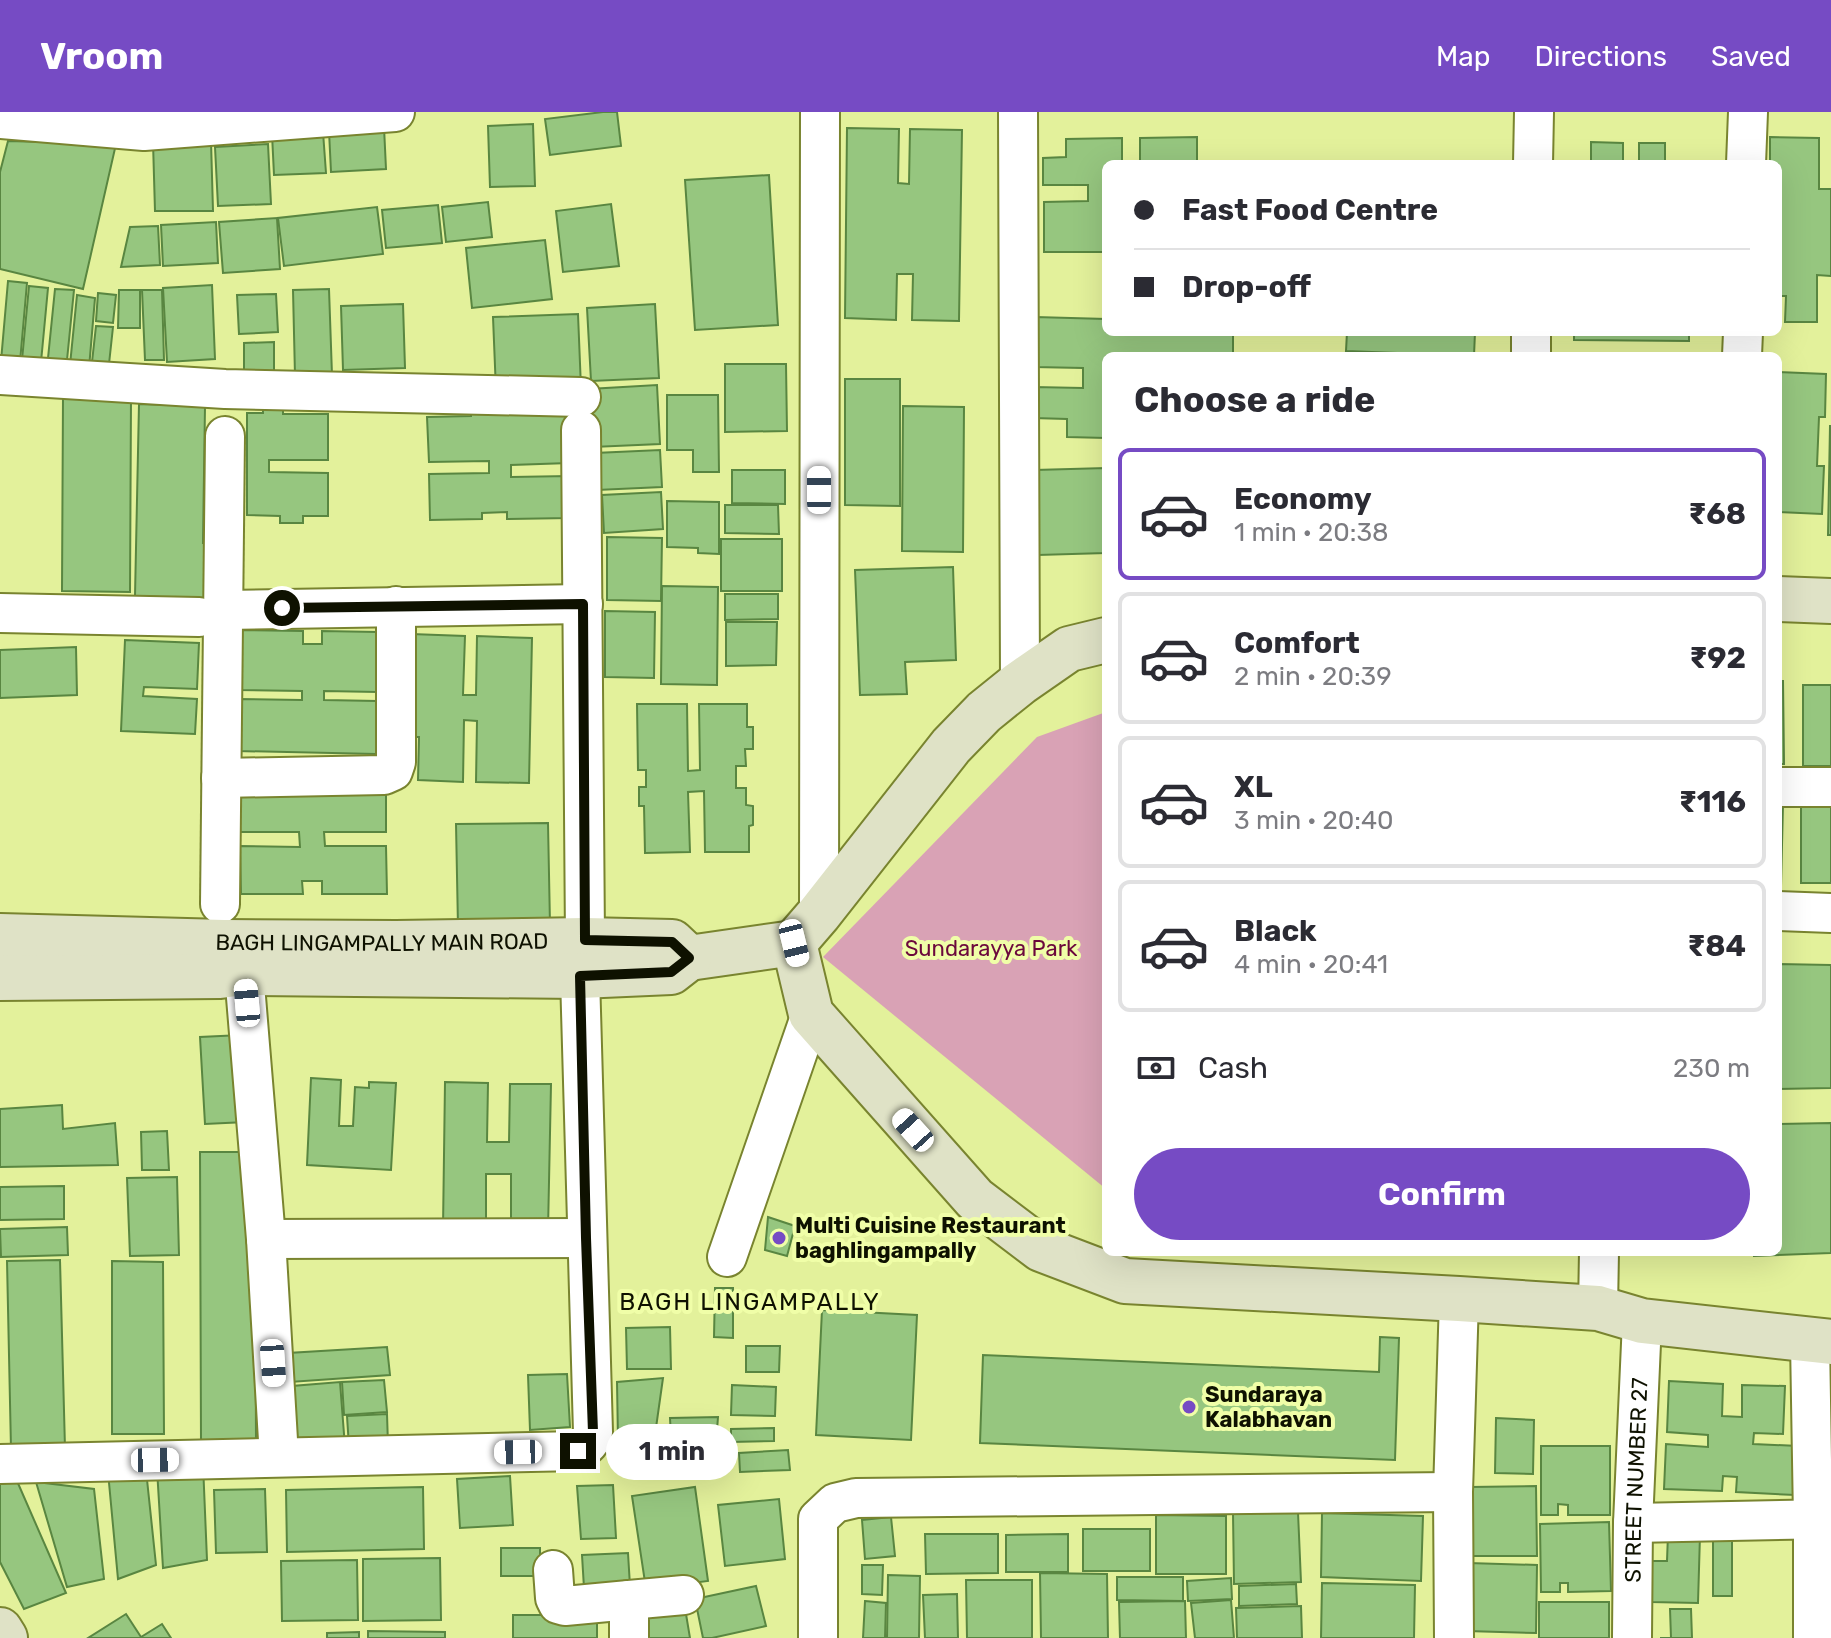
<!DOCTYPE html>
<html lang="en">
<head>
<meta charset="utf-8">
<style>
	:root { --surface:#fff; --page:#f7f7f7; --text:#2b2b33; --muted:#7c7c81; --line:#e1e1e2; --accent:#764bc4 }
	body { margin:0; font-family:Rubik,sans-serif; background:var(--page); color:var(--text); height:100vh; display:flex; flex-direction:column; font-size:30px; white-space:nowrap }
	* { box-sizing:border-box; margin:0 }
	p { font-size:26px; color:var(--muted) }
	.icon { flex:none; width:44px; height:44px; fill:none; stroke:currentColor; stroke-width:2; stroke-linecap:round; stroke-linejoin:round }
	.map { position:relative; flex:1; overflow:hidden }
	.side { position:absolute; left:1102px; top:240px; width:680px; height:904px; display:flex; flex-direction:column; background:var(--surface); border-radius:12px; box-shadow:0 8px 32px #0002 }
	.side>* { flex:none }
	.hud { position:absolute; left:1102px; top:48px; width:680px; height:176px; border-radius:12px; box-shadow:0 8px 32px #0002; display:grid; align-content:center; height:176px; padding:0 32px; background:var(--surface) }
	.end { position:absolute; width:36px; height:36px; margin:-18px; border:10px solid #0e1100; background:#fff; box-shadow:0 0 0 4px #fff }
	.from { border-radius:50% }
	.bubble { position:absolute; height:56px; border-radius:28px; background:var(--surface); box-shadow:0 8px 32px #0002; font-size:26px; font-weight:700; line-height:56px; text-align:center }
	.car { position:absolute; width:24px; height:48px; margin:-24px -12px; border-radius:10px; box-shadow:0 0 6px 2px #0007; background:linear-gradient(#fff 24%,#345 0 40%,#fff 0 76%,#345 0 86%,#fff 0) }
	.hud b { display:flex; align-items:center; gap:28px; height:76px; font-size:30px }
	.hud b+b { border-top:2px solid var(--line) }
	.hud i { width:20px; height:20px; background:var(--text) }
	ul { padding:0; list-style:none }
	li { display:flex; align-items:center; gap:24px; height:132px; margin:0 16px 12px; padding:0 16px; border:4px solid var(--line); border-radius:12px }
	li div { flex:1 }
	li b { display:block; font-size:30px }
	li em { font-style:normal; font-weight:700 }
	li.selected { border-color:var(--accent) }
	li>.icon { width:72px; height:72px; stroke-width:1.5 }
	h2 { padding:0 32px; font-size:36px; line-height:96px }
	.pay { display:flex; align-items:center; gap:20px; height:88px; padding:0 32px; font-size:30px }
	.pay p { margin-inline-start:auto }
	.primary-button { display:flex; gap:16px; margin-top:auto; padding:16px 32px }
	.primary-button a { flex:1; height:92px; border-radius:48px; background:var(--accent); color:#fff; font-size:32px; font-weight:700; line-height:92px; text-align:center }
	header { display:flex; align-items:center; gap:48px; box-sizing:border-box; height:112px; padding:0 40px; background:var(--accent); color:#fff }
	header strong { font-size:38px }
	nav { display:flex; gap:44px; margin-inline-start:auto; font-size:28px }
	.map>svg:first-child { display:block }
</style>
</head>
<body>
<header>
<strong>Vroom</strong>
<nav><a>Map</a><a>Directions</a><a>Saved</a></nav>
</header>
<div class="map">
<svg width="1831" height="1526" viewBox="0 0 1831 1526">
	<rect width="100%" height="100%" fill="#e3f19b"/>
	<path fill="#d9a2b5" d="M1106,600V1077L823,845L1037,625Z"/>
	<g fill="#96c67f" stroke="#598641" stroke-width="2">
		<path d="M603,0H617L621,34L550,43L545,7Z"/>
		<path d="M533,12L535,74L490,75L488,14Z"/>
		<path d="M384,15L386,57L331,60L329,19Z"/>
		<path d="M847,16L899,17L898,71L909,72L910,17L962,18L959,209L912,208L913,162H897L896,208L845,206Z"/>
		<path d="M323,20L326,61L274,63L272,22Z"/>
		<path d="M1197,25V51L1228,50V52H1140V26Z"/>
		<path d="M1770,25L1819,26V77H1831V164L1817,163V210H1785L1786,184H1778V52H1770Z"/>
		<path d="M1122,26V52H1106V140H1044V90L1088,89V73H1043V46L1066,45V27Z"/>
		<path d="M8,29L116,32L83,177L0,157V60Z"/>
		<path d="M211,29L213,99H155L153,30Z"/>
		<path d="M1591,30L1623,31V52H1591Z"/>
		<rect x="1639" y="31" width="26" height="21"/>
		<path d="M268,32L271,92L218,94L215,35Z"/>
		<path d="M769,63L778,213L695,218L685,68Z"/>
		<path d="M488,90L492,125L446,130L442,95Z"/>
		<path d="M611,92L619,154L563,160L556,99Z"/>
		<path d="M438,93L442,131L386,136L382,98Z"/>
		<path d="M377,95L383,142L284,154L278,106Z"/>
		<path d="M277,106L280,157L223,161L219,110Z"/>
		<path d="M216,110L218,151L163,154L161,113Z"/>
		<path d="M158,114L160,153L121,155L130,115Z"/>
		<path d="M545,128L552,187L472,196L466,136Z"/>
		<path d="M8,169L27,171L20,250L1,249Z"/>
		<path d="M212,173L215,247L167,250L163,176Z"/>
		<path d="M29,174L48,176L41,250L22,248Z"/>
		<path d="M55,177L74,178L66,258L47,256Z"/>
		<path d="M329,177L332,263L295,264L293,178Z"/>
		<path d="M119,178H140V216H118Z"/>
		<path d="M142,178H162L164,248H145Z"/>
		<path d="M98,181L116,183L113,211L96,209Z"/>
		<path d="M276,182L278,220L239,222L237,183Z"/>
		<path d="M77,183L95,186L89,256L70,253Z"/>
		<path d="M403,192L405,256L343,258L341,194Z"/>
		<path d="M655,192L659,266L591,269L587,196Z"/>
		<path d="M578,202L581,276L496,279L493,205Z"/>
		<path d="M1035,205L1106,207V220H1233V244H1106V326L1067,325V307L1033,306L1034,275L1083,276V256L1034,255Z"/>
		<path d="M96,214L113,215L109,252L92,250Z"/>
		<path d="M1347,220H1475L1474,244L1346,239Z"/>
		<path d="M1574,220H1689V229L1574,228Z"/>
		<path d="M274,230V268H244V231Z"/>
		<path d="M725,252H786L787,319L725,320Z"/>
		<path d="M1778,260L1826,262L1825,305H1819L1817,354H1824L1822,402L1778,400Z"/>
		<path d="M845,267H900V394L845,393Z"/>
		<path d="M657,273L660,332L593,335L589,277Z"/>
		<path d="M667,283H718L719,360H693V338H667Z"/>
		<path d="M63,284L131,285L130,480L62,479Z"/>
		<path d="M139,292L205,294L203,431H211L210,487L135,484Z"/>
		<path d="M263,294H283V302H328V348H269V360L328,361V404H303V411H280V404L247,403V301H263Z"/>
		<path d="M903,294L964,295L963,440L902,439Z"/>
		<path d="M471,295L567,302L569,351L511,353V365L569,364L570,406L507,407V400L482,401V407L430,408L429,362L489,361V349L429,350L427,305L471,304Z"/>
		<path d="M1830,314H1831V423H1828Z"/>
		<path d="M660,338L662,375L597,378L595,341Z"/>
		<path d="M1106,356V441L1038,443L1035,358Z"/>
		<path d="M732,358H785V392L732,391Z"/>
		<path d="M661,380L663,417L604,421L602,383Z"/>
		<path d="M667,389L719,390V442L698,441V436L667,435Z"/>
		<path d="M725,393H778L779,422L725,421Z"/>
		<path d="M607,425L662,426L661,489L607,488Z"/>
		<rect x="721" y="427" width="61" height="52"/>
		<path d="M953,455L956,548L905,550L907,582L860,583L855,458Z"/>
		<path d="M662,474L718,475L717,573L661,572Z"/>
		<path d="M725,482H778V507L725,508Z"/>
		<path d="M605,499L655,500L654,566L605,565Z"/>
		<path d="M726,510H777L776,553L726,554Z"/>
		<path d="M238,518L303,519V532H322V519L378,520L377,580L324,579V588L377,589L376,642L237,639L238,587L302,588V579L237,578Z"/>
		<path d="M411,522L465,524L463,583H476L477,524L532,526L529,671L476,670L477,609L464,608L463,670L418,668L419,625H409Z"/>
		<path d="M125,528L199,531L197,577L144,575L143,584L197,587L195,622L121,619Z"/>
		<path d="M76,535L77,583L0,586V538Z"/>
		<path d="M1778,569H1783L1784,652H1778Z"/>
		<rect x="1803" y="573" width="28" height="81"/>
		<path d="M637,592H687L688,659L700,658L699,592H747V615H753V637H745L746,654H736V676H746V693L753,694V713L749,714V740H705L704,679L688,680L690,740L645,741L644,694H639V675H646V658H638Z"/>
		<path d="M386,676V720H324L325,734H386L387,782H322V769H302L303,782H241L240,734L300,735L299,720H240L239,678Z"/>
		<path d="M1778,691H1783L1781,775H1778Z"/>
		<rect x="1801" y="692" width="30" height="79"/>
		<path d="M548,711L550,813L458,815L456,712Z"/>
		<path d="M1778,852L1831,853V976L1778,977Z"/>
		<path d="M241,923L246,1010L205,1012L200,925Z"/>
		<path d="M311,966L341,968L339,1014H353L355,975L369,976V970L396,971L391,1058L307,1053Z"/>
		<path d="M445,970L488,971L487,1030H509L510,972H551L548,1119L511,1118V1062H486V1117L443,1116Z"/>
		<path d="M62,993L63,1017L115,1011L118,1053L0,1055V997Z"/>
		<path d="M1831,1011V1141L1754,1144V1140H1778V1012Z"/>
		<path d="M167,1019L169,1058H142L141,1020Z"/>
		<path d="M200,1040H255L256,1331H201Z"/>
		<path d="M177,1065L179,1143L130,1144L127,1066Z"/>
		<path d="M64,1074V1107L0,1108V1075Z"/>
		<path d="M768,1105L795,1114L787,1144L765,1138Z"/>
		<path d="M67,1115L68,1143L1,1145L0,1117Z"/>
		<path d="M60,1148L65,1336L11,1337L7,1149Z"/>
		<path d="M112,1149L163,1150L164,1322H112Z"/>
		<path d="M715,1176H733V1226L714,1225Z"/>
		<path d="M822,1198L917,1203L911,1328L816,1323Z"/>
		<path d="M670,1215L671,1257H627L626,1216Z"/>
		<path d="M1380,1225L1399,1226L1395,1348L980,1331L983,1243L1379,1260Z"/>
		<path d="M746,1234H780L779,1260H746Z"/>
		<path d="M387,1235L390,1263L290,1270L288,1241Z"/>
		<path d="M567,1262L570,1315L530,1318L528,1263Z"/>
		<path d="M663,1266L654,1330L618,1329L617,1270Z"/>
		<path d="M384,1268L387,1300L344,1303L342,1270Z"/>
		<path d="M1669,1269L1723,1272L1722,1304L1742,1305V1273L1785,1274L1783,1322L1754,1321L1753,1332L1798,1334L1795,1383L1736,1380L1737,1365L1723,1364L1722,1379L1664,1377L1666,1332L1708,1335V1323L1667,1320Z"/>
		<path d="M340,1270L345,1335L296,1338L292,1274Z"/>
		<path d="M732,1273L776,1275L775,1304L731,1303Z"/>
		<path d="M387,1302L388,1333L349,1335L347,1304Z"/>
		<path d="M718,1305L715,1344L672,1346L670,1306Z"/>
		<path d="M1496,1306L1534,1308L1533,1362L1495,1361Z"/>
		<path d="M774,1316V1329L731,1330V1317Z"/>
		<path d="M1541,1334H1610V1403H1568V1393L1558,1392V1403H1541Z"/>
		<path d="M788,1338L790,1358L740,1360L739,1341Z"/>
		<path d="M203,1352L207,1448L163,1456L157,1357Z"/>
		<path d="M146,1358L156,1453L118,1467L108,1360Z"/>
		<path d="M510,1364L513,1413L460,1416L457,1367Z"/>
		<path d="M17,1369L66,1481L24,1497L0,1450V1372Z"/>
		<path d="M36,1370L94,1377L104,1467L67,1475Z"/>
		<path d="M613,1373L616,1426L581,1427L577,1374Z"/>
		<path d="M1536,1374L1537,1444H1471L1470,1375Z"/>
		<path d="M423,1375L424,1437L287,1440L286,1378Z"/>
		<path d="M695,1375L708,1469L646,1477L632,1384Z"/>
		<path d="M265,1377L267,1440L216,1441L214,1378Z"/>
		<path d="M779,1387L785,1447L725,1454L718,1393Z"/>
		<path d="M1298,1400L1301,1470L1234,1472L1233,1401Z"/>
		<path d="M1322,1401L1423,1404L1421,1469L1321,1465Z"/>
		<path d="M1156,1403L1226,1404V1462H1156Z"/>
		<path d="M891,1405L895,1444L865,1447L862,1408Z"/>
		<path d="M1609,1410L1611,1479L1568,1480V1471H1560V1480H1541L1540,1412Z"/>
		<rect x="1083" y="1417" width="67" height="42"/>
		<path d="M1732,1419V1484H1713V1420Z"/>
		<path d="M925,1422H998V1461L926,1462Z"/>
		<path d="M1068,1422V1460H1006V1423Z"/>
		<path d="M1668,1422L1700,1423L1698,1491L1651,1490L1652,1449H1667Z"/>
		<rect x="501" y="1436" width="39" height="28"/>
		<path d="M628,1441L630,1474L584,1476L582,1443Z"/>
		<path d="M440,1446L441,1508L363,1509V1447Z"/>
		<path d="M357,1448L358,1508L282,1509L281,1449Z"/>
		<path d="M1468,1451L1537,1453L1536,1521L1467,1519Z"/>
		<path d="M862,1453H883L882,1483L862,1482Z"/>
		<path d="M1040,1461L1107,1462L1108,1526H1041Z"/>
		<path d="M888,1463L920,1464L919,1526H887Z"/>
		<path d="M1117,1465H1183V1489L1117,1488Z"/>
		<path d="M1231,1466L1232,1487L1188,1489L1187,1469Z"/>
		<path d="M966,1468H1032V1526H967Z"/>
		<path d="M1322,1471L1415,1473L1414,1526H1321Z"/>
		<path d="M1296,1472L1297,1492L1239,1494V1474Z"/>
		<path d="M756,1474L766,1514L712,1526H703L695,1487Z"/>
		<path d="M957,1482L958,1526H925L923,1483Z"/>
		<path d="M1231,1488L1234,1526H1195L1191,1491Z"/>
		<path d="M865,1489L886,1491L885,1526H863Z"/>
		<path d="M1185,1489L1186,1526H1120L1119,1490Z"/>
		<path d="M684,1490L690,1526H646L642,1496Z"/>
		<rect x="1539" y="1490" width="70" height="36"/>
		<path d="M1301,1494L1302,1526H1237L1236,1496Z"/>
		<path d="M1670,1497H1691L1692,1526H1660H1671Z"/>
		<path d="M126,1502L141,1525L162,1512L171,1526H88Z"/>
		<rect x="513" y="1503" width="84" height="23"/>
		<path d="M368,1519L445,1520V1526H368Z"/>
		<path d="M359,1520V1526H327V1521Z"/>
	</g>
	<g fill="none" stroke-linecap="round" stroke-linejoin="round">
		<defs>
			<g id="street">
				<path d="M1018,0L1020,571"/>
				<path d="M0,7L144,19L395,0"/>
				<path d="M1533,52L1534,0"/>
				<path d="M1746,52L1748,0"/>
				<path d="M1531,244V220"/>
				<path d="M1742,244L1743,220"/>
				<path d="M0,263L225,277L581,285"/>
				<path d="M581,318L585,828"/>
				<path d="M225,498L583,492"/>
				<path d="M0,501L199,505"/>
				<path d="M221,666L384,663L393,659L396,650V494"/>
				<path d="M1778,675H1831"/>
				<path d="M220,792L225,324"/>
				<path d="M1778,799L1831,801"/>
				<path d="M819,802L820,0"/>
				<path d="M244,861L266,1127L279,1345"/>
				<path d="M266,1127L586,1126"/>
				<path d="M727,1145L811,902"/>
				<path d="M1598,1196L1599,1140"/>
				<path d="M1810,1229L1813,1407V1526"/>
				<path d="M0,1352L578,1339C587,1334 592,1330 593,1320L580,864"/>
				<path d="M1633,1411L1831,1407"/>
				<path d="M553,1458L555,1486L558,1492L565,1494L629,1488"/>
				<path d="M629,1526V1488L684,1483"/>
				<path d="M818,1526V1407L835,1391L856,1386L1453,1380"/>
				<path d="M1454,1526L1453,1380L1459,1187"/>
				<path id="s1" d="M1632,1526L1633,1411L1642,1209"/>
			</g>
			<g id="secondary">
				<path d="M1778,487L1831,489"/>
				<path id="s2" d="M0,824L224,830L396,831L585,828L672,830L689,846"/>
				<path d="M794,831L811,902L975,1087L1041,1137L1125,1169L1459,1187L1598,1196L1642,1209L1831,1230"/>
				<path d="M794,831L819,802L951,634L984,600L1020,571L1069,537L1106,528"/>
				<path d="M689,846L794,831"/>
				<path d="M0,866L220,864L244,861L580,864L671,860L689,846"/>
				<path d="M0,1518L5,1526"/>
			</g>
		</defs>
		<use href="#street" stroke="#79842f" stroke-width="42"/>
		<use href="#secondary" stroke="#79842f" stroke-width="48"/>
		<use href="#street" stroke="#fff" stroke-width="38"/>
		<use href="#secondary" stroke="#dfe2c6" stroke-width="44"/>
	</g>
	<g fill="none" stroke-linecap="round" stroke-linejoin="round">
		<path stroke="#0e1100" stroke-width="10" d="M282,496L583,492L585,828L672,830L689,846L671,860L580,864L586,1126L593,1320C591,1330 587,1334 578,1339"/>
	</g>
	<g fill="#764bc4" stroke="#f0fea8" stroke-width="3">
		<circle cx="779" cy="1126" r="8"/>
		<circle cx="1189" cy="1295" r="8"/>
	</g>
	<g text-anchor="middle" stroke-width="8" stroke-linejoin="round" paint-order="stroke">
		<g font-size="22" fill="#0e1100" stroke="#f0fea8">
			<text dy="8" stroke="none"><textPath href="#s2" startOffset="382">BAGH LINGAMPALLY MAIN ROAD</textPath></text>
			<text dy="8" stroke="none"><textPath href="#s1" startOffset="158">STREET NUMBER 27</textPath></text>
		</g>
		<g font-size="22" fill="#6b083c" stroke="#f0fea8">
			<text x="991" y="844">Sundarayya Park</text>
		</g>
		<g font-size="22" font-weight="bold" fill="#0e1100" stroke="#f0fea8" text-anchor="start">
			<text x="795" y="1121">Multi Cuisine Restaurant<tspan x="795" dy="25">baghlingampally</tspan></text>
			<text x="1205" y="1290">Sundaraya<tspan x="1205" dy="25">Kalabhavan</tspan></text>
		</g>
		<g font-size="24" letter-spacing="2" fill="#0e1100" stroke="#f0fea8">
			<text x="750" y="1198">BAGH LINGAMPALLY</text>
		</g>
	</g>
</svg>
<i class="end from" style="left:282px;top:496px"></i>
<i class="end" style="left:578px;top:1339px"></i>
<div class="bubble" style="left:606px;top:1312px;width:132px">1 min</div>
<i class="car" style="left:819px;top:378px;rotate:0deg"></i>
<i class="car" style="left:794px;top:831px;rotate:166deg"></i>
<i class="car" style="left:247px;top:891px;rotate:355deg"></i>
<i class="car" style="left:913px;top:1018px;rotate:318deg"></i>
<i class="car" style="left:273px;top:1251px;rotate:176deg"></i>
<i class="car" style="left:518px;top:1340px;rotate:269deg"></i>
<i class="car" style="left:155px;top:1348px;rotate:89deg"></i>
<div class="hud">
<b><i class="from"></i>Fast Food Centre</b>
<b><i></i>Drop-off</b>
</div>
<section class="side">
<h2>Choose a ride</h2>
<ul>
<li class="selected"><svg class="icon" aria-label="car" viewBox="0 0 24 24"><path d="M5 17H2v-5l4-1 3-4h7l3 4 3 1v5h-3M9 17h6M6 11h13"/><circle cx="7" cy="17" r="2"/><circle cx="17" cy="17" r="2"/></svg><div><b>Economy</b><p>1 min · 20:38</p></div><em>₹68</em></li>
<li><svg class="icon" aria-label="car" viewBox="0 0 24 24"><path d="M5 17H2v-5l4-1 3-4h7l3 4 3 1v5h-3M9 17h6M6 11h13"/><circle cx="7" cy="17" r="2"/><circle cx="17" cy="17" r="2"/></svg><div><b>Comfort</b><p>2 min · 20:39</p></div><em>₹92</em></li>
<li><svg class="icon" aria-label="car" viewBox="0 0 24 24"><path d="M5 17H2v-5l4-1 3-4h7l3 4 3 1v5h-3M9 17h6M6 11h13"/><circle cx="7" cy="17" r="2"/><circle cx="17" cy="17" r="2"/></svg><div><b>XL</b><p>3 min · 20:40</p></div><em>₹116</em></li>
<li><svg class="icon" aria-label="car" viewBox="0 0 24 24"><path d="M5 17H2v-5l4-1 3-4h7l3 4 3 1v5h-3M9 17h6M6 11h13"/><circle cx="7" cy="17" r="2"/><circle cx="17" cy="17" r="2"/></svg><div><b>Black</b><p>4 min · 20:41</p></div><em>₹84</em></li>
</ul>
<div class="pay"><svg class="icon" aria-label="cash" viewBox="0 0 24 24"><path d="M3 7h18v10H3z"/><circle cx="12" cy="12" r="2"/></svg>Cash<p>230 m</p></div>
<div class="primary-button"><a>Confirm</a></div>
</section>
</div>
</body>
</html>
